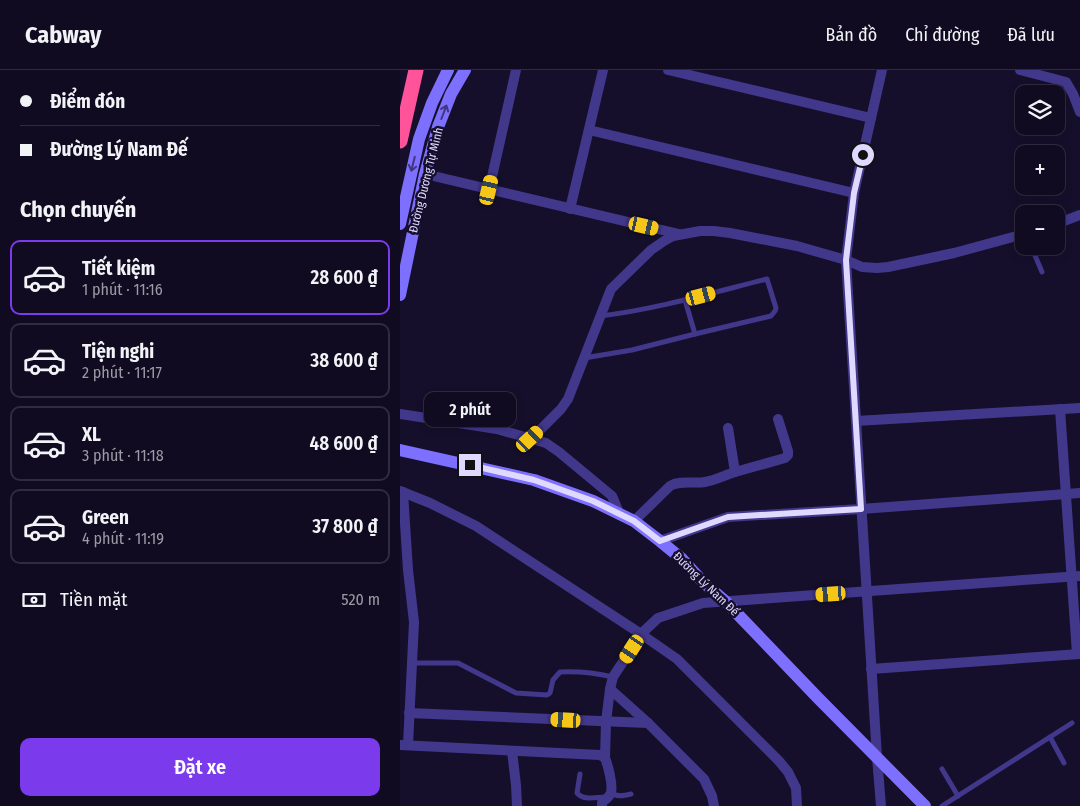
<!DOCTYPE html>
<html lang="vi">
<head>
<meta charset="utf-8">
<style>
	:root { --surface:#100b20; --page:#1e192d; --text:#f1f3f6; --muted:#9c9ba5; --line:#302b3e; --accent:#7c3aed }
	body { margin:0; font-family:"Fira Sans Condensed",sans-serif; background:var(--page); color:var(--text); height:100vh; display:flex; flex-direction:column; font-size:19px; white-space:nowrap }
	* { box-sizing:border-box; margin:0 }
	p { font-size:16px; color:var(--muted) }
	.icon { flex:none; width:28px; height:28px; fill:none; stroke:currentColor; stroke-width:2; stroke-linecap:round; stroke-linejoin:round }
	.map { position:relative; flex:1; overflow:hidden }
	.sheet { display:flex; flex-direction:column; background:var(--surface); width:400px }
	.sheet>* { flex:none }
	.top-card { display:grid; align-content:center; height:110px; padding:0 20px; background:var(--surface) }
	.buttons { position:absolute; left:615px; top:15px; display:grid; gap:10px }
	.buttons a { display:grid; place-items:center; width:50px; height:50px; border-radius:10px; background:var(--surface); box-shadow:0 2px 8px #0003,0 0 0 1px var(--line); font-size:25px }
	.end { position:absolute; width:22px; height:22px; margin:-11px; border:6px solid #e0d9ff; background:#111; box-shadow:0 0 0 2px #111 }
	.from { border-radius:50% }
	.bubble { position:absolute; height:35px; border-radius:10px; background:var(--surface); box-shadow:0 2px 8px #0003,0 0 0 1px var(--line); font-size:16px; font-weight:600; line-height:35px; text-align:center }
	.car { position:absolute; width:15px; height:30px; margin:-15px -8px; border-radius:6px; box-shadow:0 0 4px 1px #0007; background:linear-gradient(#f5c518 24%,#345 0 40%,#f5c518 0 76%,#345 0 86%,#f5c518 0) }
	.top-card b { display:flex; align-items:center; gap:18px; height:48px; font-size:19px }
	.top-card b+b { border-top:1px solid var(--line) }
	.top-card i { width:12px; height:12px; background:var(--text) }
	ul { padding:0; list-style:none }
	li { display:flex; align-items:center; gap:15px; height:75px; margin:0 10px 8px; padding:0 10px; border:2px solid var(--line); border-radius:10px }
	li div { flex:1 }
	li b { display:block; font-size:19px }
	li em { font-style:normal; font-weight:600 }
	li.current { border-color:var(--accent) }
	li>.icon { width:45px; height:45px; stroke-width:1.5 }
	h2 { padding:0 20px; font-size:22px; line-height:60px }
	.pay { display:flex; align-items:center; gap:12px; height:55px; padding:0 20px; font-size:19px }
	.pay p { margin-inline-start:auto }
	.cta { display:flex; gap:10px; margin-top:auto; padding:10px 20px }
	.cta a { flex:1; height:58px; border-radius:10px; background:var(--accent); color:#fff; font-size:20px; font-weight:600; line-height:58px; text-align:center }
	header { display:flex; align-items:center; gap:30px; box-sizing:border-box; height:70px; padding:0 25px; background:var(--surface); border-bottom:1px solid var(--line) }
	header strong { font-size:24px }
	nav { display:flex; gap:28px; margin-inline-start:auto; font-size:18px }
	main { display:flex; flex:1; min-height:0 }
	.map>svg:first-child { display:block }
</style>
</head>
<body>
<header>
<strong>Cabway</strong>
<nav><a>Bản đồ</a><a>Chỉ đường</a><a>Đã lưu</a></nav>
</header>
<main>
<section class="sheet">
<div class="top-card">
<b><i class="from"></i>Điểm đón</b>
<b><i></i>Đường Lý Nam Đế</b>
</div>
<h2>Chọn chuyến</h2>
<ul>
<li class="current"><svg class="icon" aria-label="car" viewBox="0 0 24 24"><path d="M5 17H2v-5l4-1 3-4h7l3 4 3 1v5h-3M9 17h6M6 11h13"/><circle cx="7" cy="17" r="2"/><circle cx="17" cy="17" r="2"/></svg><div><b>Tiết kiệm</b><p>1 phút · 11:16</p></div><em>28 600 ₫</em></li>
<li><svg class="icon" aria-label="car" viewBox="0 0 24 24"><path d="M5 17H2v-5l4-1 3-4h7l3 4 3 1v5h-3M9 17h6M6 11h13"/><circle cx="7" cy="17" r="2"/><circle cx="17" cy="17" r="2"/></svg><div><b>Tiện nghi</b><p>2 phút · 11:17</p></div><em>38 600 ₫</em></li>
<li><svg class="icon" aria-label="car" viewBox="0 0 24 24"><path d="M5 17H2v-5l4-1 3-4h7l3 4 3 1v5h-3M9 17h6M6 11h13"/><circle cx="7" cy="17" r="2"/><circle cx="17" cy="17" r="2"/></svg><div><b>XL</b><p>3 phút · 11:18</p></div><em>48 600 ₫</em></li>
<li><svg class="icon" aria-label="car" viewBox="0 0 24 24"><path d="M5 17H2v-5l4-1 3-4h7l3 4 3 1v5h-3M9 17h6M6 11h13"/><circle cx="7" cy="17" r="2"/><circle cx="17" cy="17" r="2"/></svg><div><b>Green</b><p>4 phút · 11:19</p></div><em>37 800 ₫</em></li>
</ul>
<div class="pay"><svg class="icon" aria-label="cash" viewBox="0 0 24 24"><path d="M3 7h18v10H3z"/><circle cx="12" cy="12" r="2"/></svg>Tiền mặt<p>520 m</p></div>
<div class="cta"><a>Đặt xe</a></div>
</section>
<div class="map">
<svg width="680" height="736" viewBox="0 0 680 736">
	<rect width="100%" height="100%" fill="#160f2b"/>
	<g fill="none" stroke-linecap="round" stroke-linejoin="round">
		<g stroke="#41388c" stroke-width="5">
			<path d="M631,176L642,202"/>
			<path d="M200,246C257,239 311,223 367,209L376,238L375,241L371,246L295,264"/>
			<path d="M184,288L232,280L295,264L285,230"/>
			<path d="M11,593H58L116,623L147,625L150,623L153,610L160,602C178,601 196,603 213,607"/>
			<path d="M650,667L664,693"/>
			<path d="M542,699L558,726"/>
			<path d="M180,704L177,723C184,731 196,727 206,727"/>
			<path d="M211,723C218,727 223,726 231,724"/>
			<path d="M542,736L672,653"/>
		</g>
		<g stroke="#41388c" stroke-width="10">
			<path d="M268,0L471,48"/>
			<path d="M620,0L666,12L673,24L680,42"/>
			<path d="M189,60L454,123"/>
			<path d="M25,104L279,164"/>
			<path d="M89,120L116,0"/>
			<path d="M170,139L203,0"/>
			<path d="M656,154L680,145"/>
			<path d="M660,339L677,584"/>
			<path d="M0,344L97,359L146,373L159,382L212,426L220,445"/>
			<path d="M456,351L680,338"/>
			<path d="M131,369L161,339L168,329L211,219L251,180L264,171L273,166L300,161H314L330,163L397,176L446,190L462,197L477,198L488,197L554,183L624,164"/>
			<path d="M335,402L385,388L388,385V381L378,349"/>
			<path d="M0,421L30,433L76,456L241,564L277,589L379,691L388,702L396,718L397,736"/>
			<path d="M3,422L8,500L14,552L8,675"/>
			<path d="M234,451L270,416C280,410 294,414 305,412C316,410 325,405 335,402L328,358"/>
			<path d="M260,471L328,447L461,439L680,423"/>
			<path d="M471,599L680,584"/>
			<path d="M210,619L248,653L304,709L312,726L314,736"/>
			<path d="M9,643L248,653"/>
			<path d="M0,675L200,685L205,688C208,695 213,715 211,722C210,727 206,729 202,732V736"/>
			<path d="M112,681L116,715L117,736"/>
			<path d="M205,688L206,652L210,619L213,607L241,564L258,548L303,533L680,506"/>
			<path d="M481,736L477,687L446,190L454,123L482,0"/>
		</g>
		<g stroke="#7e70ff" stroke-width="12">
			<path d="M0,154L19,69L32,33L48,0"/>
			<path d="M0,225L25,104L38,57L51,24L65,0"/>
			<path d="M0,380L134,410L193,431L234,451L260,471L282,489L303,512L325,531L418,628L525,736"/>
		</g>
		<path stroke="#ff549a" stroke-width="15" d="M0,71L16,0"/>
	</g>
	<defs><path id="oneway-shaft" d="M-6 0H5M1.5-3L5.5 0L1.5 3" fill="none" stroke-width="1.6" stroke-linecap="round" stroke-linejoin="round" transform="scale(1.25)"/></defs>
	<g stroke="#403680">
		<use href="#oneway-shaft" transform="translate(44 42) rotate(-69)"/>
		<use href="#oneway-shaft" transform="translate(13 94) rotate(104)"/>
	</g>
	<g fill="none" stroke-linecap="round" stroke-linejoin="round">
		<path stroke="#e0d9ff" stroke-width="6" d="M70,395L134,410L193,431L234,451L260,471L328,447L461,439L446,190L454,123L463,85"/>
	</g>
	<g text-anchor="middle" stroke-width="5" stroke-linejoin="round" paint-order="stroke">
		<g font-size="12" fill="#e0d9ff" stroke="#160f2b">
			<text transform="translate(26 110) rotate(-76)" y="4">Đường Dương Tự Minh</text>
			<text transform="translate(306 514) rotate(44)" y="4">Đường Lý Nam Đế</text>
		</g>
	</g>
</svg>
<div class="buttons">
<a><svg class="icon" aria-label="layers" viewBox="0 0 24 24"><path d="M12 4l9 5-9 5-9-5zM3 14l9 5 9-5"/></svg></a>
<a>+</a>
<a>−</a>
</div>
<i class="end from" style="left:463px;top:85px"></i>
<i class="end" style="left:70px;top:395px"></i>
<div class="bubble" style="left:24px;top:322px;width:92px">2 phút</div>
<i class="car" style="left:89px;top:120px;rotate:13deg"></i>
<i class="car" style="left:244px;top:156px;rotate:103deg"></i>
<i class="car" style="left:301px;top:226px;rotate:75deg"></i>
<i class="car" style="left:130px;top:369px;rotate:47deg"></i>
<i class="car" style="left:431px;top:524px;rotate:266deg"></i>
<i class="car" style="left:232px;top:579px;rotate:213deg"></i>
<i class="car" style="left:166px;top:650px;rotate:273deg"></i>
</div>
</main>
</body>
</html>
